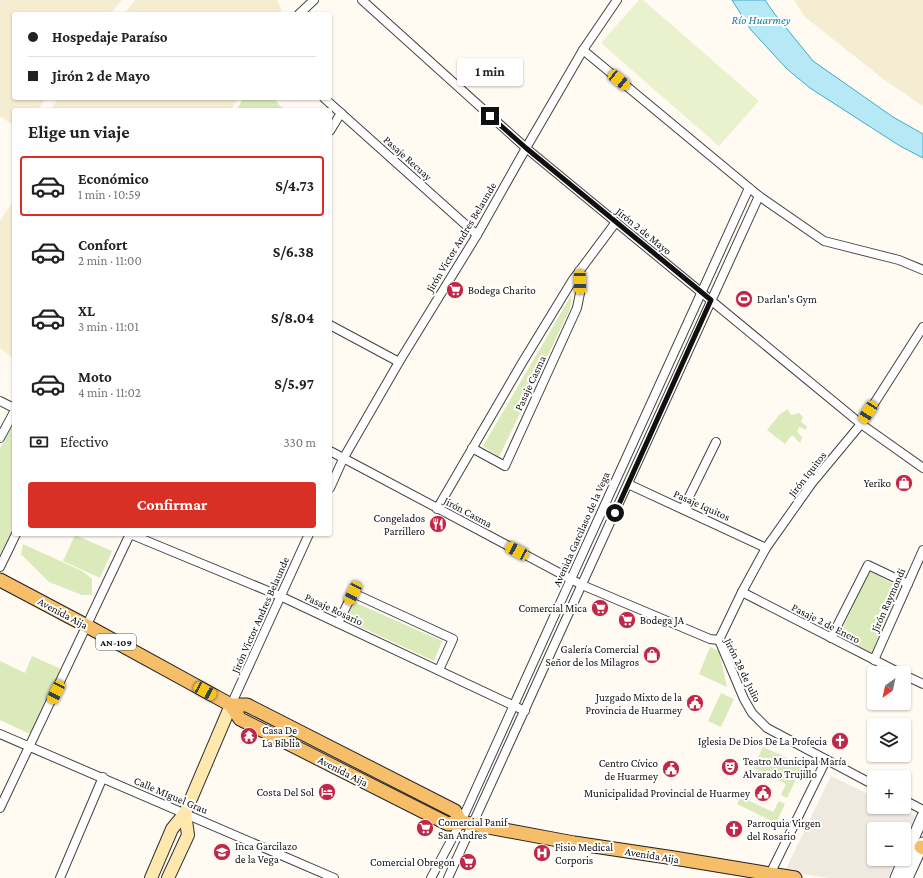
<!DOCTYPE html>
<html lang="es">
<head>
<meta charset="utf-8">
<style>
	:root { --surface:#fff; --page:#f2f2f2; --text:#222; --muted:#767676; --line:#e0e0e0; --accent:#d93025 }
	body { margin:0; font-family:"Crimson Pro",serif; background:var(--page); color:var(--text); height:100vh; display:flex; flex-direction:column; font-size:15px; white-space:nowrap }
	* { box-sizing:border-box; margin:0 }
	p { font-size:13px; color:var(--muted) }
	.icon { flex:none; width:22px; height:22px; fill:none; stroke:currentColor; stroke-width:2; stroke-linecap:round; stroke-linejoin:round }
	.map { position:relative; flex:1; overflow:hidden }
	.panel { position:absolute; left:12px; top:108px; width:320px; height:428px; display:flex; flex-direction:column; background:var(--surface); border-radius:4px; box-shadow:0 1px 3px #0004 }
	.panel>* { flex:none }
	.banner { position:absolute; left:12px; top:12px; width:320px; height:88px; border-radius:4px; box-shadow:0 1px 3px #0004; display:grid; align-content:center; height:88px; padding:0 16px; background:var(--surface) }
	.needle { width:26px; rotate:213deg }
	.buttons { position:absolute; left:867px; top:666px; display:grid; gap:8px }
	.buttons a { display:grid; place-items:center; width:44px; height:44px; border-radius:4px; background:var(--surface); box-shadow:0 1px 3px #0004; font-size:20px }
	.end { position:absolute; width:18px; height:18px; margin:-9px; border:5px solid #101010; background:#fff; box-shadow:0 0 0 2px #fff }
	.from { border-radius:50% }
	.bubble { position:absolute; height:28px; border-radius:4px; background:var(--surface); box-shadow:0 1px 3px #0004; font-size:13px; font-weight:700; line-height:28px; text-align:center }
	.car { position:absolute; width:12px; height:24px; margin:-12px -6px; border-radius:5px; box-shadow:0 0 3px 1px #0007; background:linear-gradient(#f5c518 24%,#345 0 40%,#f5c518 0 76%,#345 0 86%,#f5c518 0) }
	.banner b { display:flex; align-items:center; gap:14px; height:38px; font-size:15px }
	.banner b+b { border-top:1px solid var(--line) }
	.banner i { width:10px; height:10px; background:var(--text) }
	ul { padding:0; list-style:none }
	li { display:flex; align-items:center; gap:12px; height:60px; margin:0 8px 6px; padding:0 8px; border:2px solid transparent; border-radius:4px }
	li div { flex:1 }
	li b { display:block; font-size:15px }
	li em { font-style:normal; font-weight:700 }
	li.current { border-color:var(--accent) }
	li>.icon { width:36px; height:36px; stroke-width:1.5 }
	h2 { padding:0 16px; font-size:18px; line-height:48px }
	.pay { display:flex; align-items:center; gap:10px; height:44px; padding:0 16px; font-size:15px }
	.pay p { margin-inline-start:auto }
	.cta { display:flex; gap:8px; margin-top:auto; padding:8px 16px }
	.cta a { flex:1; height:46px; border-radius:4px; background:var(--accent); color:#fff; font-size:16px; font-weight:700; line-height:46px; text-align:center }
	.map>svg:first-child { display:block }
</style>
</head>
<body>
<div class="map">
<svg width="923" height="878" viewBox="0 0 923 878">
	<rect width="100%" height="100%" fill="#fffaf2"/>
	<g fill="#f5edd2">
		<path d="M0,0H122L110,14H14V98H46L38,110H14V126L0,116Z"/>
		<path d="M135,0H277L282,10L278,14H124Z"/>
		<path d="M794,0H923V106L886,81L805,17Z"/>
		<path d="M59,98H238L231,110H50Z"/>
		<path d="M14,200V359L0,348V221Z"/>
	</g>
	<g fill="#dbeabb">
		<path d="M243,98H274L280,106L287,110H237Z"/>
		<path d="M572,294L570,309L499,457L483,446Z"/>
		<path d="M788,409L790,414L792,415L799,413L803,417L801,422L807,426L806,430L799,427L797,432L802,437L800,443L792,435L785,444L767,430L780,414Z"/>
		<path d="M14,422V527L0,555V448Z"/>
		<path d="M75,535L112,551L100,578L63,561Z"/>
		<path d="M23,544L82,571L92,579V595H82L49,582L21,554Z"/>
		<path d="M869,571L901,588L873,653L839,636Z"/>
		<path d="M354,602L442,641L434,661L346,620Z"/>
		<path d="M710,647L719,651L727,687L699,674Z"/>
		<path d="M32,656L61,669L30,734L0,720V661L25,673Z"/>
		<path d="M721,693L734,699L721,727L708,721Z"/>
		<path d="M763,747L803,765L787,798L781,795L786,784L753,768Z"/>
		<path d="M741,797L773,812L779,801L785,804L776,823L737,804Z"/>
	</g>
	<path fill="#eaf1cd" d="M639,0H643L759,101L719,146L601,43Z"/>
	<path fill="#f0e9e0" d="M831,776L874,797V807H895L917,817L904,844V829H874V859H897L888,878H829L785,871Z"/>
	<path fill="#b7e8f6" stroke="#3faacc" d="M732,0H765L774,13L813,61L893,117L923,134V158L900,146L810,88L787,69L751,30Z"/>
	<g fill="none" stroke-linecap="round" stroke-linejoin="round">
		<defs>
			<g id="minor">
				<path d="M362,0L526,148L861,424L923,468"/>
				<path d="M299,14L314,0"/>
				<path d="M583,50L759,196L824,241L899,260L923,270"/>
				<path d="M324,98L477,235"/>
				<path d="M330,131L341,113"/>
				<path d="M330,325L399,362"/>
				<path d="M0,401L14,408"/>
				<path d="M0,438L14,412"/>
				<path d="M472,448L505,466L577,308L580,293L579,271"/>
				<path d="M330,451L582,585L710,639L719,640"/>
				<path d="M628,484L766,548"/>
				<path d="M330,488L343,459L399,362L477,235L526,148L583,50L617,0"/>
				<path d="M437,509L522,363L572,281L616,222"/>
				<path d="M683,509L716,442"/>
				<path d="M130,534L280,596L525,711"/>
				<path d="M0,567L16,534"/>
				<path d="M742,592L900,673"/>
				<path d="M338,623L353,593L453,639L439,670"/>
				<path d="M831,638L868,565L908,584"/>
				<path d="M719,640L742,592L766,548L812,483L861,424L923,327"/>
				<path d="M719,640L744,699L752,713L767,728L874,785"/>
				<path d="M874,660L923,550"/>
				<path d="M904,675L923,684"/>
				<path d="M231,705L309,534"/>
				<path d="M0,734L334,878"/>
				<path d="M904,800L923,810"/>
				<path d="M0,808L130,534"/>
				<path d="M770,874L826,760"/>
				<path d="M60,878L103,777"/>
				<path d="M431,878L461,822L571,579L749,188"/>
				<path d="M448,878L759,196"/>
			</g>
			<g id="tertiary">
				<path d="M896,878L923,816"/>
				<path d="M907,878L923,843"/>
			</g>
			<g id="secondary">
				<path d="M151,878L172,829L185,813L231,705"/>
				<path d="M168,878L188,835L185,813"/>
			</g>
			<g id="primary">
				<path d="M0,580L87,626L231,705H247L455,811L461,822"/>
				<path d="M231,705L240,719L448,824L461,822L574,843L674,858L795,878"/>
				<path d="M921,847L923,848"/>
			</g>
		</defs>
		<use href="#minor" stroke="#434343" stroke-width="10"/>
		<use href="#tertiary" stroke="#434343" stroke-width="13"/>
		<use href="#secondary" stroke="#323232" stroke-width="14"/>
		<use href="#primary" stroke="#212121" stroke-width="15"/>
		<use href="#minor" stroke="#fff" stroke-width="8"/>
		<use href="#tertiary" stroke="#fff" stroke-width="11"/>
		<use href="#secondary" stroke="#fee8ae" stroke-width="12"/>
		<use href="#primary" stroke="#f7be6a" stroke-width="13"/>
	</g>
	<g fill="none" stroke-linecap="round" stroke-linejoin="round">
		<path stroke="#101010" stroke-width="5" d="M490,116L526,148L711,300L615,513"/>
	</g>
	<defs>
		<symbol id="supermarket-disc" viewBox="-11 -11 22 22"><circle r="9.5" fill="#bf2847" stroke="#fff"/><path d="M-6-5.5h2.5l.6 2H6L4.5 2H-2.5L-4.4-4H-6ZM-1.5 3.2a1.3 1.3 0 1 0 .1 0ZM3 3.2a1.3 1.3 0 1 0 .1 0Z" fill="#fff"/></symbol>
		<symbol id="stadium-disc" viewBox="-11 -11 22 22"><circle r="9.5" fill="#bf2847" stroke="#fff"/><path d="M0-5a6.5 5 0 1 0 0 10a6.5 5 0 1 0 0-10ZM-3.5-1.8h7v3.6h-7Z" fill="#fff"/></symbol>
		<symbol id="shop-disc" viewBox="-11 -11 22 22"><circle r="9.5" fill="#bf2847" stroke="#fff"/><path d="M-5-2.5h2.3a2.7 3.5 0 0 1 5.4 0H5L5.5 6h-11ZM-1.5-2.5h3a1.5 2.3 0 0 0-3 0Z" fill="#fff"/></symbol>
		<symbol id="restaurant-disc" viewBox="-11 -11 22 22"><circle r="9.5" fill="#bf2847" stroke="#fff"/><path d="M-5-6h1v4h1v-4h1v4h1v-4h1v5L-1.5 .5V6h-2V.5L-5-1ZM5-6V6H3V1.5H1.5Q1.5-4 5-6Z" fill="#fff"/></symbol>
		<symbol id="civic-disc" viewBox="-11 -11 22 22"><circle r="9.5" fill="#bf2847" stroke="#fff"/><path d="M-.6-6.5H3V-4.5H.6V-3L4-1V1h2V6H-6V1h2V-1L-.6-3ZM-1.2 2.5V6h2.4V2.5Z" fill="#fff"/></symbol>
		<symbol id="temple-disc" viewBox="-11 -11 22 22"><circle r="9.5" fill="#bf2847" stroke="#fff"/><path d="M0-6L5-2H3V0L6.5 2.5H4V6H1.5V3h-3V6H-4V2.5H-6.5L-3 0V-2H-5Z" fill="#fff"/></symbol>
		<symbol id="church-disc" viewBox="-11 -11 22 22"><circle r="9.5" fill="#bf2847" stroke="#fff"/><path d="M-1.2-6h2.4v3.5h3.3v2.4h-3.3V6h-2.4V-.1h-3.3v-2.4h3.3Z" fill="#fff"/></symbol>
		<symbol id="theatre-disc" viewBox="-11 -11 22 22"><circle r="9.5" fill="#bf2847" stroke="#fff"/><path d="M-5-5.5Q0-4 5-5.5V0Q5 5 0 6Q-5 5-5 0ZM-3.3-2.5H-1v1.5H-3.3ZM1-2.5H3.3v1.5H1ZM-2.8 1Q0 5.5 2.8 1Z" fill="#fff"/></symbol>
		<symbol id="hotel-disc" viewBox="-11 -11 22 22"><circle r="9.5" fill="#bf2847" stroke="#fff"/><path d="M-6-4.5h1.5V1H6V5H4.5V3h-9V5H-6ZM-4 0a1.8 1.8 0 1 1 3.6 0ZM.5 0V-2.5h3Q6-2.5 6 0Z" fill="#fff"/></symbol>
		<symbol id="school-disc" viewBox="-11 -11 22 22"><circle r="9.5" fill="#bf2847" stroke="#fff"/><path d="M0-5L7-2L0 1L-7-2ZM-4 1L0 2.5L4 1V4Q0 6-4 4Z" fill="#fff"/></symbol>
		<symbol id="hospital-disc" viewBox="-11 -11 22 22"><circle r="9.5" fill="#bf2847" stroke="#fff"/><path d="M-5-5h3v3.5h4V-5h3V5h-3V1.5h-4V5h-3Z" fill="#fff"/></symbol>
	</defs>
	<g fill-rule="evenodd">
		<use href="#supermarket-disc" x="445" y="280" width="20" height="20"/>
		<use href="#stadium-disc" x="734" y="289" width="20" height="20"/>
		<use href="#shop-disc" x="894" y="473" width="20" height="20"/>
		<use href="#restaurant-disc" x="428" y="514" width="20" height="20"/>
		<use href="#supermarket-disc" x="590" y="598" width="20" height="20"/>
		<use href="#supermarket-disc" x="617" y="610" width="20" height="20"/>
		<use href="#shop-disc" x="642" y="645" width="20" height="20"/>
		<use href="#civic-disc" x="685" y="693" width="20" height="20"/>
		<use href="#temple-disc" x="239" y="726" width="20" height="20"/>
		<use href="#church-disc" x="830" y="731" width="20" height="20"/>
		<use href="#theatre-disc" x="720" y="757" width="20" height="20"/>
		<use href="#civic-disc" x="661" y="759" width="20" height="20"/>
		<use href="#hotel-disc" x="317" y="782" width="20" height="20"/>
		<use href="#civic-disc" x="753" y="783" width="20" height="20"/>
		<use href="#supermarket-disc" x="415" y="818" width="20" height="20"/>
		<use href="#church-disc" x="724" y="819" width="20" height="20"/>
		<use href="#school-disc" x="212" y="842" width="20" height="20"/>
		<use href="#hospital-disc" x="532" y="843" width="20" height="20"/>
		<use href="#supermarket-disc" x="458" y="852" width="20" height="20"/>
	</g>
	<g text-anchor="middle" stroke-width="4" stroke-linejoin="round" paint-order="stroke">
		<rect fill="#fff" stroke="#585858" stroke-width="1" x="96" y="634" width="40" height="16" rx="3"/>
		<g font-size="10" font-weight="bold" fill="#101010">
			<text x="116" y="646">AN-109</text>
		</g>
		<g font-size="11" fill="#101010" stroke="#fff">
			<text transform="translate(408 158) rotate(42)" y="4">Pasaje Recuay</text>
			<text transform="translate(644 231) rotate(39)" y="4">Jirón 2 de Mayo</text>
			<text transform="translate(461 237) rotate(-59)" y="4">Jirón Victor Andres Belaunde</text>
			<text transform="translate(530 383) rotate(-65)" y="4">Pasaje Casma</text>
			<text transform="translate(807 474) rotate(-52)" y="4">Jirón Iquitos</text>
			<text transform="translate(702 505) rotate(24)" y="4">Pasaje Iquitos</text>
			<text transform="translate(468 512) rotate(28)" y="4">Jirón Casma</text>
			<text transform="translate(581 529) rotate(-66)" y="4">Avenida Garcilaso de la Vega</text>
			<text transform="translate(888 600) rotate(-66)" y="4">Jirón Raymondi</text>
			<text transform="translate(334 609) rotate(25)" y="4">Pasaje Rosario</text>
			<text transform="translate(63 613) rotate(28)" y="4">Avenida Aija</text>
			<text transform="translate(260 615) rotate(-66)" y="4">Jirón Victor Andres Belaunde</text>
			<text transform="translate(826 623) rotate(27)" y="4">Pasaje 2 de Enero</text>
			<text transform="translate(743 670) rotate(64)" y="4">Jirón 28 de Julio</text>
			<text transform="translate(343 771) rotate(27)" y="4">Avenida Aija</text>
			<text transform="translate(171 795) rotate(23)" y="4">Calle MIguel Grau</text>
			<text transform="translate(652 855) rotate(9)" y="4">Avenida Aija</text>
		</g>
		<g font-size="11" fill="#101010" stroke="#fff" text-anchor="end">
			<text x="468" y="294" text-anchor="start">Bodega Charito</text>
			<text x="757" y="303" text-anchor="start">Darlan's Gym</text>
			<text x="891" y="487">Yeriko</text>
			<text x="425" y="522">Congelados<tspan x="425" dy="13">Parrillero</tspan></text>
			<text x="587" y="612">Comercial Mica</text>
			<text x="640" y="624" text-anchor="start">Bodega JA</text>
			<text x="639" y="653">Galería Comercial<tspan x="639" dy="13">Señor de los Milagros</tspan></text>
			<text x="682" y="701">Juzgado Mixto de la<tspan x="682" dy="13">Provincia de Huarmey</tspan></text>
			<text x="262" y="734" text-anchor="start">Casa De<tspan x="262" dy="13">La Biblia</tspan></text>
			<text x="827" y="745">Iglesia De Dios De La Profecia</text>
			<text x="743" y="765" text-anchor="start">Teatro Municipal María<tspan x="743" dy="13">Alvarado Trujillo</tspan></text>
			<text x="658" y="767">Centro Cívico<tspan x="658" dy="13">de Huarmey</tspan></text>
			<text x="314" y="796">Costa Del Sol</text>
			<text x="750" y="797">Municipalidad Provincial de Huarmey</text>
			<text x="438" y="826" text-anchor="start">Comercial Panif<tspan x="438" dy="13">San Andres</tspan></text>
			<text x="747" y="827" text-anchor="start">Parroquia Virgen<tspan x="747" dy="13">del Rosario</tspan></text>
			<text x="235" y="850" text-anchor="start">Inca Garcilazo<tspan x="235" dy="13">de la Vega</tspan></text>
			<text x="555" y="851" text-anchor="start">Fisio Medical<tspan x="555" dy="13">Corporis</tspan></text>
			<text x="455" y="866">Comercial Obregon</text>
		</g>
		<g font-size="12" font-style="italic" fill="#197ca2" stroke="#fff">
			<text x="761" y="24">Río Huarmey</text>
		</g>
	</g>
</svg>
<div class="buttons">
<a><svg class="needle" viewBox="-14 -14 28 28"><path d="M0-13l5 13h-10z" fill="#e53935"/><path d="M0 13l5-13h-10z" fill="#767676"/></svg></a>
<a><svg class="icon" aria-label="layers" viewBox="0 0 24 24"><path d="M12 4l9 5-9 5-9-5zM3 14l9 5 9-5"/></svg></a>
<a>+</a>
<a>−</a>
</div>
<i class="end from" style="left:615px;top:513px"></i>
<i class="end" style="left:490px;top:116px"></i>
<div class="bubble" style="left:457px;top:58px;width:66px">1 min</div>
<i class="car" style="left:619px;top:80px;rotate:129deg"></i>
<i class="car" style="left:580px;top:282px;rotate:179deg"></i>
<i class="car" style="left:868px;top:412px;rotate:213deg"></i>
<i class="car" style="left:517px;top:551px;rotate:298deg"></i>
<i class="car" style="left:353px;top:593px;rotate:206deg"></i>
<i class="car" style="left:205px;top:691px;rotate:119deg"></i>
<i class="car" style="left:56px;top:692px;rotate:206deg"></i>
<div class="banner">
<b><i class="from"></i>Hospedaje Paraíso</b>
<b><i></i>Jirón 2 de Mayo</b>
</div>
<section class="panel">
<h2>Elige un viaje</h2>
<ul>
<li class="current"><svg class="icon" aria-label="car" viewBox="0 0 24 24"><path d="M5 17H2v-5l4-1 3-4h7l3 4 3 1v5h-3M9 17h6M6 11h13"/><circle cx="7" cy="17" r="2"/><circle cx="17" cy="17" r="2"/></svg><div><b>Económico</b><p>1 min · 10:59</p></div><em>S/4.73</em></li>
<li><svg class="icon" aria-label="car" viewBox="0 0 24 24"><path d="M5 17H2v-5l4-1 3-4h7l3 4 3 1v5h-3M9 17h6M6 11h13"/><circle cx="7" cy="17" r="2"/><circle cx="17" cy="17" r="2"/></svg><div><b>Confort</b><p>2 min · 11:00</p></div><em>S/6.38</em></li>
<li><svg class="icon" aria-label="car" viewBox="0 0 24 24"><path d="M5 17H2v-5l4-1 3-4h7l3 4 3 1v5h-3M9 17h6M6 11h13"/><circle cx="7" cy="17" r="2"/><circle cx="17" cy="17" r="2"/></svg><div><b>XL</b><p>3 min · 11:01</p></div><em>S/8.04</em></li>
<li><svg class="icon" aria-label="car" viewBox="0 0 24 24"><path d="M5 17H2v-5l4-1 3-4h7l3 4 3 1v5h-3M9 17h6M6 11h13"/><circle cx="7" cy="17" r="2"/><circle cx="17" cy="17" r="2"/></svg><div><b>Moto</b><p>4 min · 11:02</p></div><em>S/5.97</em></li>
</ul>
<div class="pay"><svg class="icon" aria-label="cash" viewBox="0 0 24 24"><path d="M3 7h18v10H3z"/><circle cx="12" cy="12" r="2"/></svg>Efectivo<p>330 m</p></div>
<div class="cta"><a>Confirmar</a></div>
</section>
</div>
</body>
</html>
